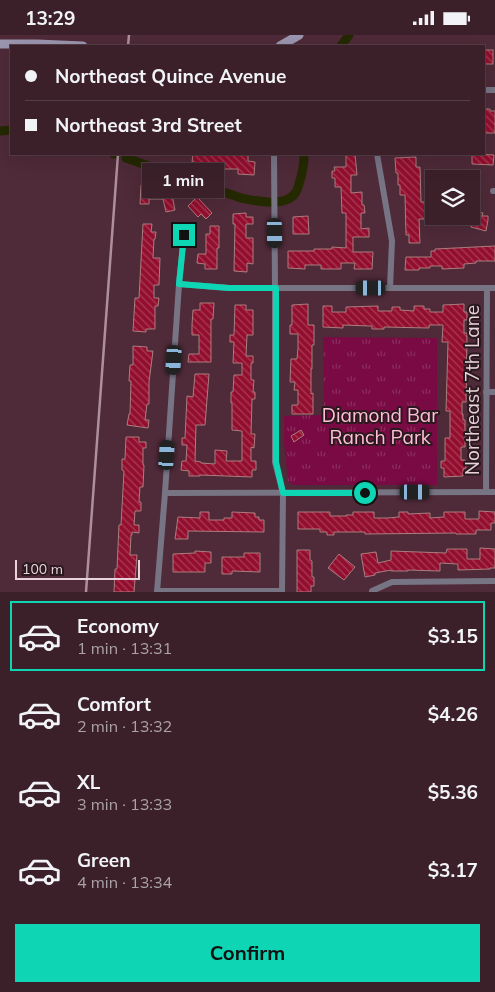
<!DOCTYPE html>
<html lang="en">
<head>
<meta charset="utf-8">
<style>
	:root { --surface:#3b202a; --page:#422832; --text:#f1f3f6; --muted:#aca3a8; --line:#543e47; --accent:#0ed5b4 }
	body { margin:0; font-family:Mulish,sans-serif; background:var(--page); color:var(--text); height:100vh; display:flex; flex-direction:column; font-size:19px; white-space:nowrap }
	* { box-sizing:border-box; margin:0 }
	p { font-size:16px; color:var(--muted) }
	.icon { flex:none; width:28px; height:28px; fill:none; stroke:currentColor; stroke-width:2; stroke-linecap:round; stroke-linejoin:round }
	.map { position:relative; height:557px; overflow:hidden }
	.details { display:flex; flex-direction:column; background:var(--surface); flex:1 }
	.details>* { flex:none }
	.banner { position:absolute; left:10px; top:10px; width:475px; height:110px; border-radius:0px; box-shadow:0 5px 20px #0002,0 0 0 1px var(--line); display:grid; align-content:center; height:110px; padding:0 15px; background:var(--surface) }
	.buttons { position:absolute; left:425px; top:135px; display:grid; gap:10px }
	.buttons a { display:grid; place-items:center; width:55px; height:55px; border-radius:0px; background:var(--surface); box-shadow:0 5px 20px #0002,0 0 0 1px var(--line); font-size:25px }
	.scale { position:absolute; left:15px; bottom:12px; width:125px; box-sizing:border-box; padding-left:5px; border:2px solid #ead2da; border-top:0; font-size:14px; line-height:18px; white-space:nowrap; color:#ead2da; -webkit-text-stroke:4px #2a191f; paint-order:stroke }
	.end { position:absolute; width:22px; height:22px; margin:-11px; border:6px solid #0ed5b4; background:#111; box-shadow:0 0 0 2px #111 }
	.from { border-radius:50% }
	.bubble { position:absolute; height:35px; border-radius:0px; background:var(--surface); box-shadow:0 5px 20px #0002,0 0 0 1px var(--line); font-size:16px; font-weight:700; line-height:35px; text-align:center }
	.car { position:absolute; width:15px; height:30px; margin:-15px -8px; border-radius:6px; box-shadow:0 0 4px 1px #0007; background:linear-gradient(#222 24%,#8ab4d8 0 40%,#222 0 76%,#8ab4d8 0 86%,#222 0) }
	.banner b { display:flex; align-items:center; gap:18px; height:48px; font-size:19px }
	.banner b+b { border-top:1px solid var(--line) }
	.banner i { width:12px; height:12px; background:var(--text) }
	ul { padding:9px 0 0; list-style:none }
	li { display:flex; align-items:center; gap:15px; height:70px; margin:0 10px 8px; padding:0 5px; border:2px solid transparent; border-radius:0px }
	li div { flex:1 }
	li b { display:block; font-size:19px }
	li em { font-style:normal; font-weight:700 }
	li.selected { border-color:var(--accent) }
	li>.icon { width:45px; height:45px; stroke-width:1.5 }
	.button { display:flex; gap:10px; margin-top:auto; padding:10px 15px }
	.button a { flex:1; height:58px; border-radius:0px; background:var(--accent); color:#111; font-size:20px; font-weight:700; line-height:58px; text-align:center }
	.status { display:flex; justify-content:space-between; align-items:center; height:35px; padding:0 25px; background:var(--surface); direction:ltr }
	.status svg { height:14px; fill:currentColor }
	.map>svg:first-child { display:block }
</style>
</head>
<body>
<div class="status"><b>13:29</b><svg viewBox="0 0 49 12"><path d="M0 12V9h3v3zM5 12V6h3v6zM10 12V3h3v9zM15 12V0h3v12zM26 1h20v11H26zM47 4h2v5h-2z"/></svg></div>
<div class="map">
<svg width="495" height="557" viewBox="0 0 495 557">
	<defs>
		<pattern id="park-tufts" width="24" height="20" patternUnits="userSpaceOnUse" patternTransform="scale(1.25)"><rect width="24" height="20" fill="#790a44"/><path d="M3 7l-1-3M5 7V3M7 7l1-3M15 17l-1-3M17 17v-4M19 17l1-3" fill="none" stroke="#8c2d5e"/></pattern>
		<pattern id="building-back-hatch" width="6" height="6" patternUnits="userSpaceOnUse" patternTransform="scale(1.25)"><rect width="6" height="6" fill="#930e2e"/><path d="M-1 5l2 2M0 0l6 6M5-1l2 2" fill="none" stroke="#a73c56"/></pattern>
	</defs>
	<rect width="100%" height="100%" fill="#4f2a38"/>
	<path fill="url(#park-tufts)" d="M323,302L437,303V450H295L291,449L288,446L284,407V381L324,380Z"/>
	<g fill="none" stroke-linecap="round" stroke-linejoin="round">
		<g stroke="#242900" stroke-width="9">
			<path d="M341,11L349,0"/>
			<path d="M0,96L11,95"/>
			<path d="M114,119H115"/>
			<path d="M126,123L241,163C256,166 287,173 296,157C298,154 298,152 299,149C302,140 304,129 304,119"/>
		</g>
	</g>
	<g fill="url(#building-back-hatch)" stroke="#ab7d7f">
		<rect x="484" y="15" width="9" height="14"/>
		<path d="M484,74H490V76H495V98H484Z"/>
		<path d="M193,119L248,120V126L255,127L254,140L238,139V134H217V131L192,127Z"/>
		<path d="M346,119H355L357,140H351V158L362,157V170H364L365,178H361V194L369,193V202H353V217H373L372,234H354L355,228H341V234H321V230H305V234L288,233V216H314V214H332V212L346,213V178H342L341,152H335V143H332V136H335L334,132H346Z"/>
		<path d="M472,119L494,120L493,130L472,129Z"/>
		<path d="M416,122V132H420L421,167H427V184H419L420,208H409V200H406L405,160H400V150H398V138H396L395,123Z"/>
		<path d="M449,136L469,141L468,144H447Z"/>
		<path d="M149,147H156V158L171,155L175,175L166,177L163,164H149V169H140L141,150H149Z"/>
		<path d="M197,162L212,178L206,184L201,179L198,182L188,171Z"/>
		<path d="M475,176L483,178L482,181H488V185L486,196L471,192Z"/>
		<path d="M246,178V182H253V189H246V203H253V229L247,228V237L234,236L235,189H233V179Z"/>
		<path d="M308,181L309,199H293V182Z"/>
		<path d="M143,189H152L151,197H156L155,204H154L153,223H160L159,250H154V263H159L158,271H155V294H146V297L133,296L135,263H139Z"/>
		<path d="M210,191H219V213H217V234H205V229L197,228L198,219H206V199H210Z"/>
		<path d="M495,211V226H476V228L464,229V233L442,234V231H430V233H419V235H405L406,222H431V216H435V214Z"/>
		<path d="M200,268H214L213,284H211V327H188L189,319H199V300H192V290L193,275H200Z"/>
		<path d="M308,269V290H314V310H312V334H311V359L313,358V379H292V370H298V355H294L295,347H290L291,324H297L298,313V299H290V290H292V270Z"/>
		<path d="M464,269V277H467V285H464V298H467L466,367H462V379H463V385H465V412H461V425H465L466,433L463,434V441L444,442V433H441V426H445V403H450V376H446L448,307H442L443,290H429V293L384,292V294H372V291H369L343,290V293L323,292V271H332V277H346V272L378,271V276H392V272H400V275L414,276V271H424V274H430V277H443V270Z"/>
		<path d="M235,270H246V275H253V300H247L246,321H253V328H251V345H254L253,357H255V364H252L251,399H255L254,413L251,412V426H256V435H252V442L200,440V441H189V436L181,435L182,426H186L187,410H182V403H185L187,361L193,362L195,339H209L205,390H196L195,426L201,427V428L215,429V415L227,416L226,426H242V396L232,395V368H231V357H233L234,340H242V328H233L234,307H230V300H234Z"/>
		<path d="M133,311L147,312V316H153L149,347V369H147L145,385H149L148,393L127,390L129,379H130L131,346H129L130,330H133Z"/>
		<path d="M301,395L304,400L294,407L291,401Z"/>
		<path d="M126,402H139V407H146V413H143V430H144L143,452H140L139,467H141V476H135L134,490H139V498L132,497V500H131L130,520H137L134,557H114L115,534H117L119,490H121L124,436L122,435V424H125Z"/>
		<path d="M479,476L495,477V488H491V495H476V499H456V498L365,499V497H334V500H327V497H320V494H298V477H330V481H346V480H353V477H374V483H388L399,482V477H408V479L430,478V483L444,482V477H465V484H479Z"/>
		<path d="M200,477H209V485H224V483H232V477L255,478V482H259V485H264V497L188,496V504H175L178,482L200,483Z"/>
		<path d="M480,513L495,514V533H490V534L458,535V529L440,528V536L408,535V536H391V535L375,538V540L365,542L361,519L376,517L378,528L391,525V516L446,518L447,514H467V524H480Z"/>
		<path d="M297,515H310V525L312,526V542H314V551H311V557H297Z"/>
		<path d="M195,516L211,517V528H205V537H173V519L195,518Z"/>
		<path d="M244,518H260V537L232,536V539H222V522H244Z"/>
		<path d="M339,519L355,532L344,545L328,533Z"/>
	</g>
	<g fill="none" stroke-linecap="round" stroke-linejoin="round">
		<g stroke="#777484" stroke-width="6">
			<path d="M484,55H495"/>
			<path d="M274,119L275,253V427L283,458L282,557"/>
			<path d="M377,119L392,206L390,253"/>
			<path d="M493,156H495"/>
			<path d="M179,249L229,253H495"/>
			<path d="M486,357H495"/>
			<path d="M486,457L487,253"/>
			<path d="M165,458L495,457"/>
			<path d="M157,556H282"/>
			<path d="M157,557L165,458L179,249L184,200"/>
			<path d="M372,557V556L392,547L495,546"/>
		</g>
		<g stroke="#9b95af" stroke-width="9">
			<path d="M0,9H37L83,11"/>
			<path d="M280,11L299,0"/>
		</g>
		<g stroke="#ad909b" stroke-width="2.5">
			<path d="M128,11L129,0"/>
			<path d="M86,557L118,119"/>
		</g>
	</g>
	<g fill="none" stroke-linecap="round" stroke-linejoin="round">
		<path stroke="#0ed5b4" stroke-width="6" d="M184,200L179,249L229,253H276V427L283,458H365"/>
	</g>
	<g text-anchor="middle" stroke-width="4" stroke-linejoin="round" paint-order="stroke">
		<g font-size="19" fill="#ead2da" stroke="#2a191f">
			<text transform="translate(472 355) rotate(-90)" y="7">Northeast 7th Lane</text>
		</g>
		<g font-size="19" fill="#ffc0d6" stroke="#2a191f">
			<text x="380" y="387">Diamond Bar<tspan x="380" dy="22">Ranch Park</tspan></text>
		</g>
	</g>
</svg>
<div class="buttons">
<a><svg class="icon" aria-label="layers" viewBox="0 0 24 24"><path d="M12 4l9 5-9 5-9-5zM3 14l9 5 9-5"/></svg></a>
</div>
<div class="scale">100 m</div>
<i class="end from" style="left:365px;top:458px"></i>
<i class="end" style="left:184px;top:200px"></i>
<div class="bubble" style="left:142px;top:128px;width:82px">1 min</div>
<i class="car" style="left:275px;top:198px;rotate:179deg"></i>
<i class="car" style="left:371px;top:253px;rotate:270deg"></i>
<i class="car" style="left:174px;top:325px;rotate:184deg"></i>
<i class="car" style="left:167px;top:420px;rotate:4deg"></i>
<i class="car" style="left:415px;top:457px;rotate:90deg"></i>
<div class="banner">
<b><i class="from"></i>Northeast Quince Avenue</b>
<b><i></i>Northeast 3rd Street</b>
</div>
</div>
<section class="details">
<ul>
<li class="selected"><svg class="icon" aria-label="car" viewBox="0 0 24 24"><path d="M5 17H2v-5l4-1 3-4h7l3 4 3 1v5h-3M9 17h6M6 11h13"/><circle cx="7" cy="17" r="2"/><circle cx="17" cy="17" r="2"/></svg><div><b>Economy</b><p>1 min · 13:31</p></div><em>$3.15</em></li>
<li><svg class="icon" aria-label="car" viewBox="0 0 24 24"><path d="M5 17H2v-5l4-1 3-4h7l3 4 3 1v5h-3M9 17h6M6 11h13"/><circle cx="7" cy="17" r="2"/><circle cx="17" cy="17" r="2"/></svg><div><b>Comfort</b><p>2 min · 13:32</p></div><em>$4.26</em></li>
<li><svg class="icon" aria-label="car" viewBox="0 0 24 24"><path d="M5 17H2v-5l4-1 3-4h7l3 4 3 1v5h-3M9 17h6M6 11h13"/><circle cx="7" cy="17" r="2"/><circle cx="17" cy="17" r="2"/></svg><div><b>XL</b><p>3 min · 13:33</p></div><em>$5.36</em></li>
<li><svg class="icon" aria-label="car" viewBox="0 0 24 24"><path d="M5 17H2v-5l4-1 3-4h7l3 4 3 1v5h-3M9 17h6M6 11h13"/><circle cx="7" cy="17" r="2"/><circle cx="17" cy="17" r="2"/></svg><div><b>Green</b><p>4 min · 13:34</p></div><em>$3.17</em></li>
</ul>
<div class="button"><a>Confirm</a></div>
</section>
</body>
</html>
